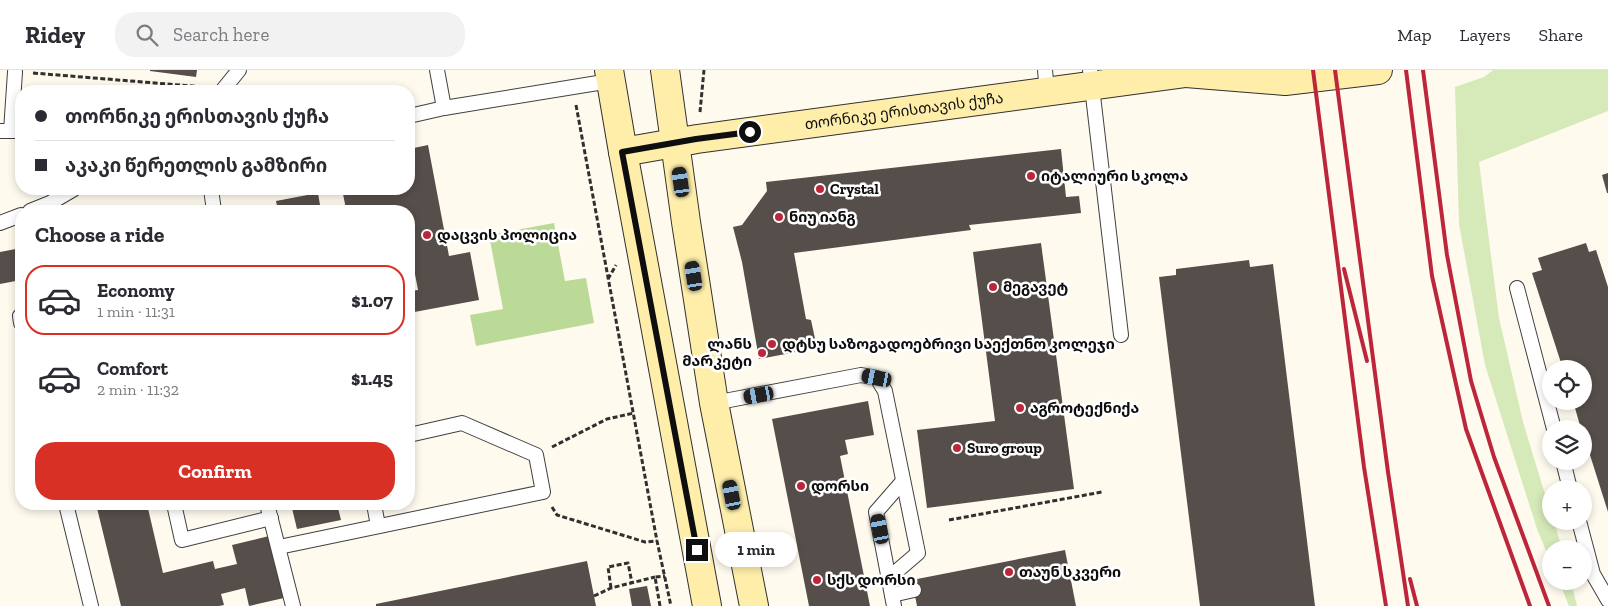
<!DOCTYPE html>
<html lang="en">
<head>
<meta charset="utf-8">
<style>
	:root { --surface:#fff; --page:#f2f2f3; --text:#2b2b33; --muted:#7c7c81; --line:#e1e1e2; --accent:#d93025 }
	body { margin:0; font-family:"Zilla Slab","Noto Sans Georgian",serif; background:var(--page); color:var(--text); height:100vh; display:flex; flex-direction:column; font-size:19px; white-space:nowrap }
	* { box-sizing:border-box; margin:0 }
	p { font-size:16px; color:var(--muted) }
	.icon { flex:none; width:28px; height:28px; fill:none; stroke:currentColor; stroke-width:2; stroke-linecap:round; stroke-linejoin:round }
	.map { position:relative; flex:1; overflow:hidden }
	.side { position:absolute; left:15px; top:135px; width:400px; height:305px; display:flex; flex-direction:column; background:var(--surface); border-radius:20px; box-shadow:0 2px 8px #0003 }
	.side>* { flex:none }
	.top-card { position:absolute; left:15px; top:15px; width:400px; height:110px; border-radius:20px; box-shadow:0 2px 8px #0003; display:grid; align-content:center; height:110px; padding:0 20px; background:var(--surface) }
	.fabs { position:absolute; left:1542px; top:290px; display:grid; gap:10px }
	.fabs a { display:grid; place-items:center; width:50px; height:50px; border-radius:50%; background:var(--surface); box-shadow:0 2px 8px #0003; font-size:25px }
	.end { position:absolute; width:22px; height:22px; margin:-11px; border:6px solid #0e0e0e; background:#fff; box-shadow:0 0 0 2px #fff }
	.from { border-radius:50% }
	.bubble { position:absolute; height:35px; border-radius:18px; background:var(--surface); box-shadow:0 2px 8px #0003; font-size:16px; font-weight:800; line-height:35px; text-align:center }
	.car { position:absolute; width:15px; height:30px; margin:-15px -8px; border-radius:6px; box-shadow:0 0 4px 1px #0007; background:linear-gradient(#222 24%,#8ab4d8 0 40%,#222 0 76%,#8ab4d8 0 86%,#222 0) }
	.top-card b { display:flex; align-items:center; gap:18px; height:48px; font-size:19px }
	.top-card b+b { border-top:1px solid var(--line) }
	.top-card i { width:12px; height:12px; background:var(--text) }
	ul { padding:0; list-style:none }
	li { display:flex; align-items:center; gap:15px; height:70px; margin:0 10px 8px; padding:0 10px; border:2px solid transparent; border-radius:20px }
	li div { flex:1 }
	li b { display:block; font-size:19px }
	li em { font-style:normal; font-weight:800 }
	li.selected { border-color:var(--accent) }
	li>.icon { width:45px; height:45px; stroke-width:1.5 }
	h2 { padding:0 20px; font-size:22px; line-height:60px }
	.primary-button { display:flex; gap:10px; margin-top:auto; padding:10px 20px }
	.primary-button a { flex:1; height:58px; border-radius:20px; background:var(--accent); color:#fff; font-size:20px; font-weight:800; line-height:58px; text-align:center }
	header { display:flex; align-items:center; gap:30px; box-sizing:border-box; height:70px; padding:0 25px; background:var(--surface); border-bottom:1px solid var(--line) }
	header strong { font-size:24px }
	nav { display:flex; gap:28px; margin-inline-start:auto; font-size:18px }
	.search { width:350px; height:45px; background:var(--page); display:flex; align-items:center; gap:12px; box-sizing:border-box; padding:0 18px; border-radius:20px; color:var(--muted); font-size:19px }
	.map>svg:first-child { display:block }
</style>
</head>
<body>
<header>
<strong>Ridey</strong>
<div class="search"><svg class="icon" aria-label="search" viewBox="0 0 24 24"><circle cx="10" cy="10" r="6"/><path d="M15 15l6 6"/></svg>Search here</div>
<nav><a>Map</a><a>Layers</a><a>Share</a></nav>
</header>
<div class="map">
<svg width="1608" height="536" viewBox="0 0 1608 536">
	<rect width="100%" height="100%" fill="#fffaee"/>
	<g fill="#d6e9b8">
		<path d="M1493,0H1608V41L1479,92L1499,248L1523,352L1551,444V451H1554L1562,479H1551V493L1537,459L1485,295L1459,154L1455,17L1484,7Z"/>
		<path d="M1559,511H1571L1577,536H1569Z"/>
	</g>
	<path fill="#bbda98" d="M554,153L565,211L586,208L594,253L476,276L470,245L503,239L489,165Z"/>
	<g fill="#564e4a">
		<path d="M150,0H197L196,7L150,1Z"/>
		<path d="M428,75L449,186L470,182L479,230L409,243V221L418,220L409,173V141H341L346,139L342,119H409V79Z"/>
		<path d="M1061,79L1066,127L1079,126L1081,143L969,155L971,160L794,183L806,249L811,250L817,278L759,289L742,192L733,157L742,155L767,121L766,112Z"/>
		<path d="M1608,103V123H1607L1602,105Z"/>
		<path d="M318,123L321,141H278L276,131Z"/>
		<path d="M1041,173L1074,419L927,438L917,360L995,351L973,182Z"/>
		<path d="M1586,173L1589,182L1596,180L1608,217V442L1584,366V359H1581L1573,331H1584V299H1563L1532,203L1542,200L1538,188Z"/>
		<path d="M21,178V210L0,214V182Z"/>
		<path d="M1249,190L1250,197L1273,194L1315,536H1200L1159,207L1176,205V199Z"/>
		<path d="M868,331L874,365L845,370L848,384L840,386L870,536H809L772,349Z"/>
		<path d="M96,434H147L163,503L213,491L215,499L237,494L232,475L269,466L284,528L249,536L245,518L221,524L224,535L219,536H121Z"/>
		<path d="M291,434H337L341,450L297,459Z"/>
		<path d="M1065,480L1076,536H917L912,510Z"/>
		<path d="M587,491L596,536H376V534Z"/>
		<path d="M647,516L651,536H632L629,519Z"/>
	</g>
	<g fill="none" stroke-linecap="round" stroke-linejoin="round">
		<defs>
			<g id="service">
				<path d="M437,0L444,38"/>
				<path d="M1045,0L1047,22"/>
				<path d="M1090,0L1121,265"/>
				<path d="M222,21L239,0"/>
				<path d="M409,46L444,38L610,11"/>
				<path d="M0,61H21"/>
				<path d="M11,61L15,2"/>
				<path d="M211,119L214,141"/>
				<path d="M30,141L50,133L74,119"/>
				<path d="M0,153L21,145"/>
				<path d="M1517,218L1554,359"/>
				<path d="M21,245L20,246L21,253"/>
				<path d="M714,333L861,305L877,308L885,321L918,483L890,507"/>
				<path d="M1563,391L1570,419"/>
				<path d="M66,434L91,536"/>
				<path d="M174,434L182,470L271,448"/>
				<path d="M267,434L293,536"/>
				<path d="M374,434L378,456"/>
				<path d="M1579,451L1593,504L1608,530"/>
				<path d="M279,477L543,422L536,385L462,353L409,365"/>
				<path d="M892,525L914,520"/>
				<path d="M894,536L876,442L903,411"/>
			</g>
			<g id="secondary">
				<path d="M609,0L623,82L707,536"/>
				<path d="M665,0L686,152L714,333L754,536"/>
				<path d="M1186,3L1285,11L1378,0"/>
				<path id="s1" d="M623,82L697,69L1186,3L1194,0"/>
			</g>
		</defs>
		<use href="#service" stroke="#414141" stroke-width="16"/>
		<use href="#secondary" stroke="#303030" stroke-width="30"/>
		<g stroke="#303030" stroke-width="3" stroke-dasharray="5 2.5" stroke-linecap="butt">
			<path d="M33,3L204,17"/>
			<path d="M576,35L657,471L671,536"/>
			<path d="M700,42L704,0"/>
			<path d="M608,209L616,195"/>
			<path d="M552,377L607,349L634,343"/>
			<path d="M552,437L557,445L645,472L657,471"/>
			<path d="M949,450L1102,422"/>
			<path d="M611,518L608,497L628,493L632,513"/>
			<path d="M594,526L611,518L655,507"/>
			<path d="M660,536L655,507L665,506"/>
		</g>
		<use href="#service" stroke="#fff" stroke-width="14"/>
		<use href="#secondary" stroke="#feeeaa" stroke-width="28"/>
		<g stroke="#bd263a" stroke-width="4">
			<path d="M1313,0L1364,397L1386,536"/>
			<path d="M1335,0L1388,402L1408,536"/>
			<path d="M1406,0L1432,206L1466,359L1530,536"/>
			<path d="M1423,0L1447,185L1471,311L1494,387L1549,536"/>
			<path d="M1344,199L1367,291"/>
			<path d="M1410,509L1417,536"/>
		</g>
	</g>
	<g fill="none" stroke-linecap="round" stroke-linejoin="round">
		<path stroke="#0e0e0e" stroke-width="6" d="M697,480L622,82L696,69L750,62"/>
	</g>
	<g fill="#bd263a" stroke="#fff" stroke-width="2">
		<circle cx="1031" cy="106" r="5"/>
		<circle cx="820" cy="119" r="5"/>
		<circle cx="779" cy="147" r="5"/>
		<circle cx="427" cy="165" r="5"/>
		<circle cx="993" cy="217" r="5"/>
		<circle cx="772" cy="274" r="5"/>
		<circle cx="762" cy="283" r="5"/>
		<circle cx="1020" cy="338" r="5"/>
		<circle cx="957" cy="378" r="5"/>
		<circle cx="801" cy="416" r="5"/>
		<circle cx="1009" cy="502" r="5"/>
		<circle cx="817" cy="510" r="5"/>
	</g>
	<g text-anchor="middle" stroke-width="5" stroke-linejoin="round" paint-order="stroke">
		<g font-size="15" fill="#0e0e0e" stroke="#fff">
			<text dy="5" stroke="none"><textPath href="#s1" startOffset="284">თორნიკე ერისთავის ქუჩა</textPath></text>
		</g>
		<g font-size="15" font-weight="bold" fill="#0e0e0e" stroke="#fff" text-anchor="start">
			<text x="1041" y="111">იტალიური სკოლა</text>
			<text x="830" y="124">Crystal</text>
			<text x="789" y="152">ნიუ იანგ</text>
			<text x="437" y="170">დაცვის პოლიცია</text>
			<text x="1003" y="222">მეგავეტ</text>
			<text x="752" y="279" text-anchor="end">ლანს<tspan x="752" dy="17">მარკეტი</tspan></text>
			<text x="782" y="279">დტსუ საზოგადოებრივი საექთნო კოლეჯი</text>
			<text x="1030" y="343">აგროტექნიქა</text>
			<text x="967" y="383">Suro group</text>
			<text x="811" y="421">დორსი</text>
			<text x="1019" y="507">თაუნ სკვერი</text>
			<text x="827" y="515">სქს დორსი</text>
		</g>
	</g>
</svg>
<div class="fabs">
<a><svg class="icon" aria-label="locate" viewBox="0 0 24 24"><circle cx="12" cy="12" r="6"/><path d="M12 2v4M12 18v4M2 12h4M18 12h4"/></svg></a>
<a><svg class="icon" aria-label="layers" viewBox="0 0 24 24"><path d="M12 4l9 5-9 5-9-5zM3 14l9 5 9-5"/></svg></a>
<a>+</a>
<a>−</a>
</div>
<i class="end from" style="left:750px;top:62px"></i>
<i class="end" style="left:697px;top:480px"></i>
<div class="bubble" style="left:715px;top:462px;width:82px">1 min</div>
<i class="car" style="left:681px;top:112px;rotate:352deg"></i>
<i class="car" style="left:694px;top:206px;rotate:351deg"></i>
<i class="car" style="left:877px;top:308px;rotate:281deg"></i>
<i class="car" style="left:759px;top:325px;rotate:260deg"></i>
<i class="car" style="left:732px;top:425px;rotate:349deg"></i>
<i class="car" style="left:880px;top:459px;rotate:349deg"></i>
<div class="top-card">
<b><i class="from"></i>თორნიკე ერისთავის ქუჩა</b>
<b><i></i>აკაკი წერეთლის გამზირი</b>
</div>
<section class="side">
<h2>Choose a ride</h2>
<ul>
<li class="selected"><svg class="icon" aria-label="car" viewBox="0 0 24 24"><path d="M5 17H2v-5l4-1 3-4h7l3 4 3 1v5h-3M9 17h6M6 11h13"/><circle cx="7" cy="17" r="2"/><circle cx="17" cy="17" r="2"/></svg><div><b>Economy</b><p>1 min · 11:31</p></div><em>$1.07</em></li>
<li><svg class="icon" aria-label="car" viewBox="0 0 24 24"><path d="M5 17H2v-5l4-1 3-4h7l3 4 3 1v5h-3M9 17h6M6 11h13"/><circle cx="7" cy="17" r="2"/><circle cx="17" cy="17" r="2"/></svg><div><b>Comfort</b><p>2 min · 11:32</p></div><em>$1.45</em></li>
</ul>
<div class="primary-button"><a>Confirm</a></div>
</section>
</div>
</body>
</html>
